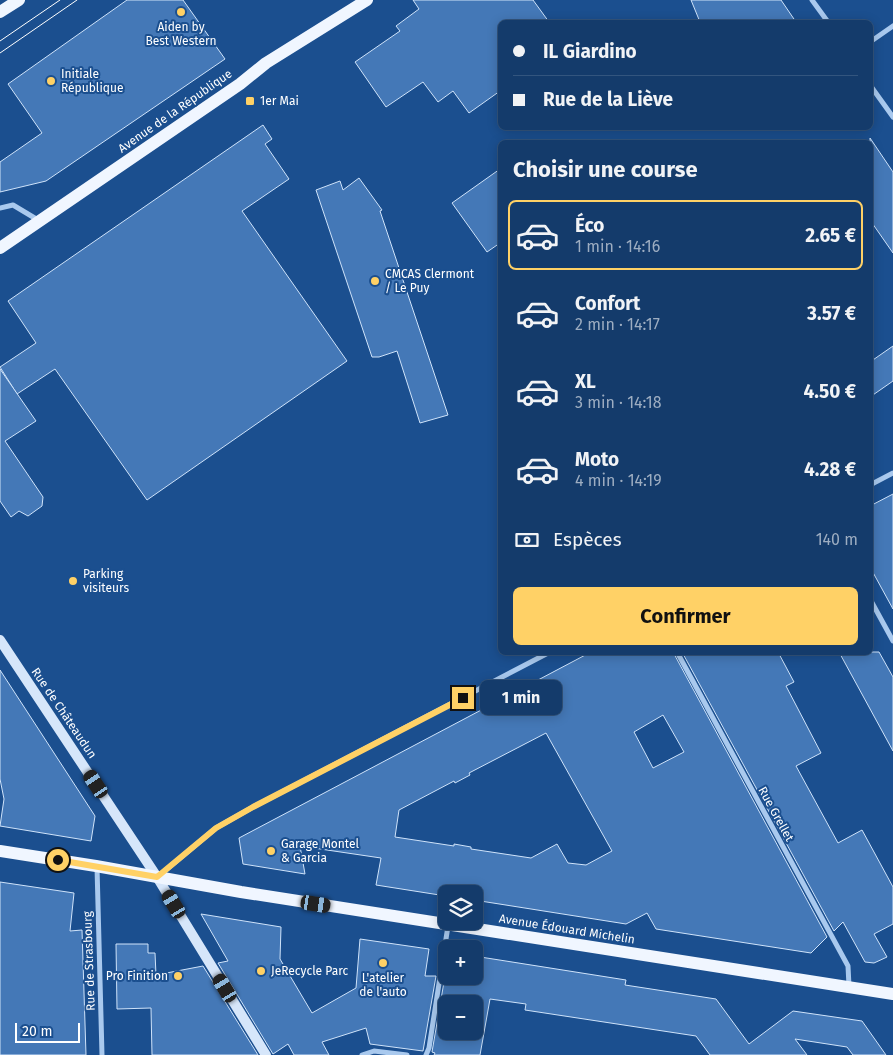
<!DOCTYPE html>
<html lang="fr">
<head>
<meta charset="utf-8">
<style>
	:root { --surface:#143b6b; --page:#1d4271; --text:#f1f3f6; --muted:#9dadc1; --line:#33557e; --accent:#ffd166 }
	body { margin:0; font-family:"Fira Sans",sans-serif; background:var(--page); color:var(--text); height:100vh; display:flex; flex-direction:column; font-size:19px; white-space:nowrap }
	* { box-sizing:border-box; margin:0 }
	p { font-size:16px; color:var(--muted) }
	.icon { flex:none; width:28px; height:28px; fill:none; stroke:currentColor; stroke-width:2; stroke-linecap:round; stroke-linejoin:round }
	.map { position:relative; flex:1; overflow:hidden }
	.drawer { position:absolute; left:498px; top:140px; width:375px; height:515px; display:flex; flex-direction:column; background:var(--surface); border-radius:8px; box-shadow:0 2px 12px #0003,0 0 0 1px var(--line) }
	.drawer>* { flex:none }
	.top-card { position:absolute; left:498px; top:20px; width:375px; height:110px; border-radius:8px; box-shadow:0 2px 12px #0003,0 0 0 1px var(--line); display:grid; align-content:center; height:110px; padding:0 15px; background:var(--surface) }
	.buttons { position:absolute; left:438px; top:885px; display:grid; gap:10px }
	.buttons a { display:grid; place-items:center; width:45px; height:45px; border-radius:8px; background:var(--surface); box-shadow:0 2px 12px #0003,0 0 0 1px var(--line); font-size:25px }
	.scale { position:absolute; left:15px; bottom:12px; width:65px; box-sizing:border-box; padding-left:5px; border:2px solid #fff; border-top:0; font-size:14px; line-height:18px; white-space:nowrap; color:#fff; -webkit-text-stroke:4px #1b4f8f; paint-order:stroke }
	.end { position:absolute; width:22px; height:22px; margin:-11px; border:6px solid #ffd166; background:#111; box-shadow:0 0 0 2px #111 }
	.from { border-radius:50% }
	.bubble { position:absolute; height:35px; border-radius:8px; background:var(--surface); box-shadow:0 2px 12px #0003,0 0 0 1px var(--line); font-size:16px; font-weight:700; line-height:35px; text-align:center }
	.car { position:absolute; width:15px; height:30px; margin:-15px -8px; border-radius:6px; box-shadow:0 0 4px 1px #0007; background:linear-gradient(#222 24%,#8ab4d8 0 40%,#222 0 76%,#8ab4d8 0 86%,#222 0) }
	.top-card b { display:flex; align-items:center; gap:18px; height:48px; font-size:19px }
	.top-card b+b { border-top:1px solid var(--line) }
	.top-card i { width:12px; height:12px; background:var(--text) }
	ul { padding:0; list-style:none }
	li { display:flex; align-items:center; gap:15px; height:70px; margin:0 10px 8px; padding:0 5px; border:2px solid transparent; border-radius:8px }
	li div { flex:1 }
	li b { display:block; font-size:19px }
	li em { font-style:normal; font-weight:700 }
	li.on { border-color:var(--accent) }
	li>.icon { width:45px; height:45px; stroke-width:1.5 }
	h2 { padding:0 15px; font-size:22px; line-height:60px }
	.pay { display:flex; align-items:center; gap:12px; height:55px; padding:0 15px; font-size:19px }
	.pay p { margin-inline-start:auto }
	.cta { display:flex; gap:10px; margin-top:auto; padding:10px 15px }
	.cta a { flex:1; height:58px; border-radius:8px; background:var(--accent); color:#111; font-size:20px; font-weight:700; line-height:58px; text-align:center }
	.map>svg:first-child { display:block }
</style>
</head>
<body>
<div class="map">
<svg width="893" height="1055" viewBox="0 0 893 1055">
	<rect width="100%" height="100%" fill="#1b4f8f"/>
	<g fill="#4478b7" stroke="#cfe3fa" fill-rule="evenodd">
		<path d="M127,0H183L225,59L46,181L0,192V162L42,133L8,84Z"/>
		<path d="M413,0H533L549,22H500V91L469,113L453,91L438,102L423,82L386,107L355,62L400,31L396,26L419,9Z"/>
		<path d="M691,0H781L796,22H700Z"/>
		<path d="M263,125L272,139L265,144L289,179L242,211L347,361L147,500L55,369L17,394L0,367L36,343L8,301Z"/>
		<path d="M870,138L893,172V253L870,220Z"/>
		<path d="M500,169V243L487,252L452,203Z"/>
		<path d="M359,178L382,210L380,211L448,415L420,423L397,351L379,357H372L316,190L340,181L343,190Z"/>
		<path d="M893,346V381L870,397V362Z"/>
		<path d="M0,369L36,421L5,441L43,497L42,506L28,516L19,511L11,517L0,501Z"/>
		<path d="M893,494V609L870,567V506Z"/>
		<path d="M591,652H673L827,937L811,953L656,929L647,913L626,924L474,900V894H446V896L376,885L381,858L300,846L305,874L243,864L239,838ZM663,715L684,752L653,768L634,732ZM546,733L612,851L586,865L568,863L557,844L531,858L471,849V847L454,844V846L395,837L399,810L454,781L455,783L470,775L469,773Z"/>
		<path d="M682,652H778L794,682L786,686L821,753L796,766L838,843L862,830L893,887V924L874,934L887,957L874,963L865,962L843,922L834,931Z"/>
		<path d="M839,652H879L893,677V751Z"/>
		<path d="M0,670L95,816L91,841L0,826L4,799L0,779Z"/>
		<path d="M0,882L74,893L70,931L82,930L86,1055H0Z"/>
		<path d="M201,914L281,927L280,959L312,1013L356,988L360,939L429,949L425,976H436L423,1051L370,1044L366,1028L322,1042L329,1055H294L288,1044L273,1054L218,963L228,961Z"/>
		<path d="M116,944H148V953H155L156,975L203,966L258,1055H152L151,1008L117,1009Z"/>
		<path d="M474,956L626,980L625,985L716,999L749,1044L793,1011L862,1021L886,1055H853L847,1047L795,1039L807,1055H710L696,1036L525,1010L526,1004L490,999L480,1055H434L435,1053L432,1052L445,976H474ZM446,1004H474V1031H446Z"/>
	</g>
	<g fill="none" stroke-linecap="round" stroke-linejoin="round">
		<g stroke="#a9c9ee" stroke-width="5">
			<path d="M812,0L828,22"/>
			<path d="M870,42L893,26"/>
			<path d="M870,85L893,117"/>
			<path d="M0,208L13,205L38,220"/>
			<path d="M870,485L893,473"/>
			<path d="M870,599L893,641"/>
			<path d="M677,652L848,966L849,986"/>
			<path d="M97,867L102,1055"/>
			<path d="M160,875L216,828L253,807L550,652"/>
			<path d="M362,1055L374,1051L407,1055"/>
			<path d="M426,1055L429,1048L448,926"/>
		</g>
		<path stroke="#d6e6fa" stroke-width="10" d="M0,640L157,877L266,1055"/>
		<g stroke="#f0f6ff" stroke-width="12">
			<path d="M0,12L19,0"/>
			<path d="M0,248L240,84L266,63L367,0"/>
			<path d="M0,851L96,866L241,892L893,994"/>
		</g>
		<g stroke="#fff" stroke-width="1">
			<path d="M0,41L60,0"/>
			<path d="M0,53L77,0"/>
		</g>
	</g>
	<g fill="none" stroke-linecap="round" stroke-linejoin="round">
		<path stroke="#ffd166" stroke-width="6" d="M58,860L157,877L216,828L253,807L463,698"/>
	</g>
	<g fill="#ffd166" stroke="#1b4f8f" stroke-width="2">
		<circle cx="181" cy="12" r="5"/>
		<circle cx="51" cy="81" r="5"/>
		<rect x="245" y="96" width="10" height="10" rx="2.5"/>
		<circle cx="375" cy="281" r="5"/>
		<circle cx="73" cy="581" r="5"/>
		<circle cx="271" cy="851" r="5"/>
		<circle cx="383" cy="963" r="5"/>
		<circle cx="261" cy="971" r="5"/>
		<circle cx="178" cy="976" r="5"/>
	</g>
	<g text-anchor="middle" stroke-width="4" stroke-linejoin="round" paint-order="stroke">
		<g font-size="12" fill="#fff" stroke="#1b4f8f" text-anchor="start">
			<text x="181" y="31" text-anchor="middle">Aiden by<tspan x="181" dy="14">Best Western</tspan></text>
			<text x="61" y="78">Initiale<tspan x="61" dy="14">République</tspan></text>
			<text x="260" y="105">1er Mai</text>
			<text x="385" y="278">CMCAS Clermont<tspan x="385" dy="14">/ Le Puy</tspan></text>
			<text x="83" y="578">Parking<tspan x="83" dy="14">visiteurs</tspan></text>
			<text x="281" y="848">Garage Montel<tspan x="281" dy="14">&amp; Garcia</tspan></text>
			<text x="271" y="975">JeRecycle Parc</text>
			<text x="168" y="980" text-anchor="end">Pro Finition</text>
			<text x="383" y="982" text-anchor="middle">L'atelier<tspan x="383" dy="14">de l'auto</tspan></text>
		</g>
		<g font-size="12" fill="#fff" stroke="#1b4f8f">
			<text transform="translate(175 111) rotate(-35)" y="4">Avenue de la République</text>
			<text transform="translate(64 713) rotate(56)" y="4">Rue de Châteaudun</text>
			<text transform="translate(776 814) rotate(61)" y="4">Rue Grellet</text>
			<text transform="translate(567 929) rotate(9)" y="4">Avenue Édouard Michelin</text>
			<text transform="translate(89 961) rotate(-92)" y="4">Rue de Strasbourg</text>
		</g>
	</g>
</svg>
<div class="buttons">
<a><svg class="icon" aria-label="layers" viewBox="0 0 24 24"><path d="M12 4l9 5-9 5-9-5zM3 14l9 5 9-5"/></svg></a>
<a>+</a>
<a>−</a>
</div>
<div class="scale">20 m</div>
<i class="end from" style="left:58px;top:860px"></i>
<i class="end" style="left:463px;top:698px"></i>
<div class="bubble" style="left:480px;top:680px;width:82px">1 min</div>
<i class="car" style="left:96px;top:784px;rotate:326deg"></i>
<i class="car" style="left:174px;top:904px;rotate:329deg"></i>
<i class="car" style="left:316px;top:904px;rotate:99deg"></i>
<i class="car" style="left:225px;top:988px;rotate:329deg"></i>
<div class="top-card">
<b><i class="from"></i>IL Giardino</b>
<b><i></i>Rue de la Liève</b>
</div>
<section class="drawer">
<h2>Choisir une course</h2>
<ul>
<li class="on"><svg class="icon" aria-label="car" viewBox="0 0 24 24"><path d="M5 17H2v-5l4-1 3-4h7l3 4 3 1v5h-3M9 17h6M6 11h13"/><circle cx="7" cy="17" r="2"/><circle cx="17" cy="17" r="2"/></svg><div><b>Éco</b><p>1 min · 14:16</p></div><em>2.65 €</em></li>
<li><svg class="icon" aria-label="car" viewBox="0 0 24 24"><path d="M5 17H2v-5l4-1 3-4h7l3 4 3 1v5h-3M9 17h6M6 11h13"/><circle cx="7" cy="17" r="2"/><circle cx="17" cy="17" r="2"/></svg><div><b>Confort</b><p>2 min · 14:17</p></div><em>3.57 €</em></li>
<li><svg class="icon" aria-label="car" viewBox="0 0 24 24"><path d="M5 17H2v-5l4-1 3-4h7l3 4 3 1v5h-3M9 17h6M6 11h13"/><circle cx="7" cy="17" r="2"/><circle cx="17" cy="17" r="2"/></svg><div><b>XL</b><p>3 min · 14:18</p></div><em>4.50 €</em></li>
<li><svg class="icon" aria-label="car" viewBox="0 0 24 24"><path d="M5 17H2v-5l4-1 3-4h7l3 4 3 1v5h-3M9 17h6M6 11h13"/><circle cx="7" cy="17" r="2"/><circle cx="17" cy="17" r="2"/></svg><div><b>Moto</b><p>4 min · 14:19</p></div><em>4.28 €</em></li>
</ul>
<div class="pay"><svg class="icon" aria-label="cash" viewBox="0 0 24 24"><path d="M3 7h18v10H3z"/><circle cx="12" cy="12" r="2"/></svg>Espèces<p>140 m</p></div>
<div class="cta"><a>Confirmer</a></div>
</section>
</div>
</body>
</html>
